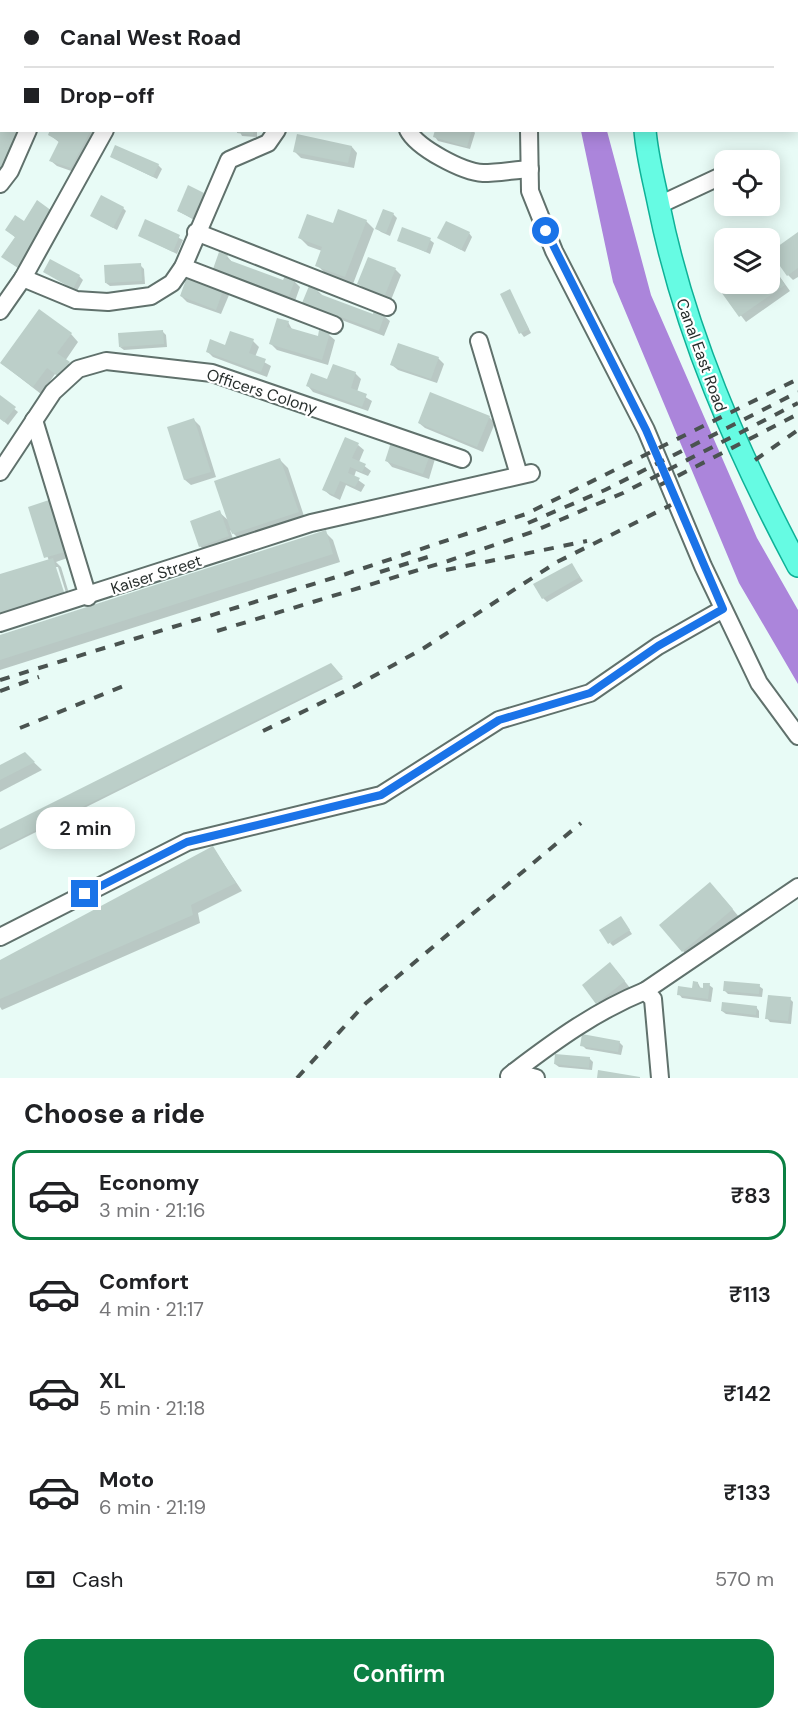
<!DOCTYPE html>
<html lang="en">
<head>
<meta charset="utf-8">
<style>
	:root { --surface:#fff; --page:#f6f6f6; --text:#202124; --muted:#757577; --line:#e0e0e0; --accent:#0b8043 }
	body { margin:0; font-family:"DM Sans",sans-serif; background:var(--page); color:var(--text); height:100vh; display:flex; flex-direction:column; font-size:22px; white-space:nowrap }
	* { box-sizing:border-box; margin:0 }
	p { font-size:20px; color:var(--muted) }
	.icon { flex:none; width:33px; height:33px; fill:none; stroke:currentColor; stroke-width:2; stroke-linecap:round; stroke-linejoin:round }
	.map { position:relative; height:1078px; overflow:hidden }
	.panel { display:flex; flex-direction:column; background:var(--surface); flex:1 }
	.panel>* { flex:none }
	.top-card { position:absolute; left:0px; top:0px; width:798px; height:132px; box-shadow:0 3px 15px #0003; display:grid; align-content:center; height:132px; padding:0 24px; background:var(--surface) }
	.buttons { position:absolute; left:714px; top:150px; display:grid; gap:12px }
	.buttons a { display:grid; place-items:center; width:66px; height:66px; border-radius:12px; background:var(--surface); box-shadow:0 3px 15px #0003; font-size:30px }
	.end { position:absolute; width:27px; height:27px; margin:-14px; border:8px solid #1a73e8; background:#fff; box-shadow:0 0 0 3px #fff }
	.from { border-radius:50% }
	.bubble { position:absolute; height:42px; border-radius:18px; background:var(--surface); box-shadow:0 3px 15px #0003; font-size:20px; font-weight:600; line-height:42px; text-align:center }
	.top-card b { display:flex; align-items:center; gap:21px; height:57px; font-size:22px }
	.top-card b+b { border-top:2px solid var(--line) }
	.top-card i { width:15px; height:15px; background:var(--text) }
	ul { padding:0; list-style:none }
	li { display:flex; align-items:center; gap:18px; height:90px; margin:0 12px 9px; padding:0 12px; border:3px solid transparent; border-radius:18px }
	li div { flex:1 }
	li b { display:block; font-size:22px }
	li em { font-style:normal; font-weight:600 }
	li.selected { border-color:var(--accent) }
	li>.icon { width:54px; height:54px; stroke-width:1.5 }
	h2 { padding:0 24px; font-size:27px; line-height:72px }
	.pay { display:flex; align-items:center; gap:15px; height:66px; padding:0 24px; font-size:22px }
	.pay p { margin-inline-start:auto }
	.primary-button { display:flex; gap:12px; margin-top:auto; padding:12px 24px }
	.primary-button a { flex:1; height:69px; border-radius:18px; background:var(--accent); color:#fff; font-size:24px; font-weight:600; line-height:69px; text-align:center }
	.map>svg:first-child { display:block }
</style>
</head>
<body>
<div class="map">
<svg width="798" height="1078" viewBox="0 0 798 1078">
	<rect width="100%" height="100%" fill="#e8fbf6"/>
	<path fill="#ab85db" d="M581,131H607L651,295L757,538L798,610V684L739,583L613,282Z"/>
	<g fill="#0003" fill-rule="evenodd">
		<path d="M101,0H134L101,2Z"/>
		<path d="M167,0H184L166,2Z"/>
		<path d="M258,0H294L293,2Z"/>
		<rect x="315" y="0" width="16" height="2"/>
		<path d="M362,0H383L362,2Z"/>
		<path d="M705,0H769L768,2Z"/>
		<path d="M790,0H798V24L796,2Z"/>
		<path d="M796,30L798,31V47L796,46Z"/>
		<path d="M0,83L2,130H34L0,186Z"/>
		<path d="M52,130H100L77,173L57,166L51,161L60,143L50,135Z"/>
		<path d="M239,130H257V137L242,136Z"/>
		<path d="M437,130H473L475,133L470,149L438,141L435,137Z"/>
		<path d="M352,147L357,153L354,168L301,158L295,152Z"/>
		<path d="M112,157L158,165L162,169L157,179Z"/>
		<path d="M203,194L207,197L196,221L178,211Z"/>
		<path d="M123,208L126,211L117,230L92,216Z"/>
		<path d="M51,213L24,272L3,257L16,238L7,230Z"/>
		<path d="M393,214L397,218L390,236L381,232L377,229Z"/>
		<path d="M146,221L183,240L177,254L139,235Z"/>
		<path d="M366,221L374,229L353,284L325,273L317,265L322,251L308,246L300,238L334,225Z"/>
		<path d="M469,233L472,237L465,252L439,238Z"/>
		<path d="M798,234V277L793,280L788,275Z"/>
		<path d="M399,240H430L434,243L430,254Z"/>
		<path d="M227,256L232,262L284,282L294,281L300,287L295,301L220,274L214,268Z"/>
		<path d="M770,263L790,291L746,322L721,290L730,284H770Z"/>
		<path d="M140,265L144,269L145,284L110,286L106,283Z"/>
		<path d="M395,269L401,275L391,300L364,289L358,283Z"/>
		<path d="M45,272L79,276L83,280L77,291Z"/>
		<path d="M223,289L229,295L221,314L187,302L181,296Z"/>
		<path d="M318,291L324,297L374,316H384L390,321L384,336L310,308L304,302Z"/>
		<path d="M509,291L531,333L524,337L521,333Z"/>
		<path d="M288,322L293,331L319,338L329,335L335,340L328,365L277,350L271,344Z"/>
		<path d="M162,331L166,335L167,347L124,350L120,347Z"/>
		<path d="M71,334L78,342L65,361L76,371L68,383L55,374L41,394L1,363Z"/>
		<path d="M253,341L259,347L255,357L271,366L267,377L213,357L207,351Z"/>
		<path d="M438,358L444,364L437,383L398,370L392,365Z"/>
		<path d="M355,373L361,379L357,392L372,401L368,411L313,392L308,386Z"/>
		<path d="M0,397L18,412L8,425L0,418Z"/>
		<path d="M489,417L495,423L483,452L425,428L419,423Z"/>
		<path d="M194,420L200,426L216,477L191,485L185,480Z"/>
		<path d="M358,445L364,450L359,462L371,471L368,476L356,471L354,477L365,485L361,492L346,485L340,500L330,495L324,490Z"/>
		<path d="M430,453L435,459L429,479L392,467L387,461Z"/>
		<path d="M280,460L288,468L305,519L241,541L230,530L234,542L206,552L200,546L219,512L229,521Z"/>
		<path d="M30,508L73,556L56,562L61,567L71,600L0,621V576L49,561ZM54,567H58L68,599L65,600Z"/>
		<path d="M325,532L333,540L340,562L0,670V636Z"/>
		<path d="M571,564L583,581L547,602L543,598Z"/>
		<path d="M330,665L343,679L0,850V831Z"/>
		<path d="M25,754L42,770L0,792V767Z"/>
		<path d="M213,848L242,891L198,913L200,923L2,1010L0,1007V962Z"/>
		<path d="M718,892L740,918L691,959L683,951Z"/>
		<path d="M624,922L632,934L613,946L610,943Z"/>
		<path d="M616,970L630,988L603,1008L584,985Z"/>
		<path d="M698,983L701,989L709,985L713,988L711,1002L682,998L679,994L694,989Z"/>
		<path d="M759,986L763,989L762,997L728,994L724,990Z"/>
		<path d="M790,999L793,1002L791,1024L770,1022L767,1018Z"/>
		<path d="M756,1007L759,1011V1018L726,1014L722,1011Z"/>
		<path d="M619,1042L623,1046L621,1055L586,1049L582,1045Z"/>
		<path d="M589,1058L593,1062L592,1070L559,1067L555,1064Z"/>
	</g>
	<g fill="#bccfc9">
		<path d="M0,130H25L10,149L6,168L0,174Z"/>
		<path d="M50,130H91L71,168L49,161L59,141L48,135Z"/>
		<path d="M237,130H254L253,135L237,133Z"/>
		<path d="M435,130H472L467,147L433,137Z"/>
		<path d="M297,134L352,146L348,163L293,152Z"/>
		<path d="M115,145L159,164L153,177L110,157Z"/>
		<path d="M188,185L204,193L192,218L177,211Z"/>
		<path d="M101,195L124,207L113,228L90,216Z"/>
		<path d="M37,200L52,211L18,268L1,257L15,237L5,230L15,215L24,221Z"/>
		<path d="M338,209L367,220L345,277L315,266L322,247L298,238L307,214L333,223Z"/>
		<path d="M383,209L394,213L386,233L375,229Z"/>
		<path d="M145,219L180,235L173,252L138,236Z"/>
		<path d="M446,221L470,232L461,250L437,238Z"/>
		<path d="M402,227L431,238L426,252L397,241Z"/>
		<path d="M798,232V268L787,276L770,252Z"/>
		<path d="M219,252L228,255L226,259L283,280L285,276L295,280L289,296L213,269Z"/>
		<path d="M368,257L396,268L385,295L357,284Z"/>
		<path d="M50,259L80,275L73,289L43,272Z"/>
		<path d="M770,262L785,285L739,317L719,289L728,284H770Z"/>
		<path d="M141,263L142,281L105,283L104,265Z"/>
		<path d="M188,274L224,288L216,310L180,296Z"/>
		<path d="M309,286L319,289L317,293L373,314L374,310L385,314L379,331L302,303Z"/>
		<path d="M510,289L529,329L519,334L500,294Z"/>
		<path d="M39,309L72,333L57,353L70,362L59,377L47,368L33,387L0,363Z"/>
		<path d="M277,318L289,321L287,327L318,336L319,330L330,333L322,360L269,344Z"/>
		<path d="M163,330L164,344L119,347L118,333Z"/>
		<path d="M230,331L254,339L249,353L266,359L261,372L206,352L210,339L225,345Z"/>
		<path d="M398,343L439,357L431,379L390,365Z"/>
		<path d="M333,364L356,372L351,388L367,394L362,407L306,386L311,373L327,379Z"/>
		<path d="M430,392L490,416L477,447L418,423Z"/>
		<path d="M0,395L16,407L4,422L0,419Z"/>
		<path d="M194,418L211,472L184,480L167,427Z"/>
		<path d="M345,437L359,443L352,458L366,464L362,472L350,467L348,473L360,478L355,487L340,481L334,495L322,490Z"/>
		<path d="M392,439L431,452L423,474L385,461Z"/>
		<path d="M280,458L299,512L232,534L214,481Z"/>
		<path d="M52,499L68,551L44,558L28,507Z"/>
		<path d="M220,510L229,536L199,547L190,521Z"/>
		<path d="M326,530L333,554L0,660V635Z"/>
		<path d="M53,558L64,592L0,612V574Z"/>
		<path d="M572,563L580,577L542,599L533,584Z"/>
		<path d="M331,663L343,677L0,848V829Z"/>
		<path d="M25,752L35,762L0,780V765Z"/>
		<path d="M213,846L236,883L191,905L193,915L0,999V960Z"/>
		<path d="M710,882L733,909L682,952L659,925Z"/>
		<path d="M621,916L630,930L608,944L599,930Z"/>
		<path d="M610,962L625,981L596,1004L582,985Z"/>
		<path d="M693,981L698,982V987L703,988V983H710L708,999L677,995L678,986L692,988Z"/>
		<path d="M724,981L760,984L759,994L723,991Z"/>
		<path d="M768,995L791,997L788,1021L765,1019Z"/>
		<path d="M722,1002L757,1006L756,1015L721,1011Z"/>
		<path d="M582,1034L620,1041L618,1052L580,1046Z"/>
		<path d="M555,1054L590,1057L589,1068L554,1064Z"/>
		<path d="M598,1070L640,1077V1078H597Z"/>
	</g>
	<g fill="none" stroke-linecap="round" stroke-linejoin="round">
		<defs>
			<g id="minor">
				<path d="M348,0V2"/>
				<path d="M159,2L160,0"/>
				<path d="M297,2V0"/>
				<path d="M530,2V0"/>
				<path d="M0,73L2,74"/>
				<path d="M796,117L798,116"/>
				<path d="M408,130C417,148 463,172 483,173C498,173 514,170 530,169"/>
				<path d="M529,130L530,191L554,251L646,430L703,566L759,683L798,736"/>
				<path d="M0,184L10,171L28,130"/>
				<path d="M659,205L719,177"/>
				<path d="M196,232L387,307"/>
				<path d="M183,267L334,325"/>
				<path d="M23,278L105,130"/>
				<path d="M0,311L23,278L76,300L108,302L151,296L172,283L183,267L229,160L268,143L277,130"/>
				<path d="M479,341L519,475"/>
				<path d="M34,420L88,597"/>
				<path d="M0,472L53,392L78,369L106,361L212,373L462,459"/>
				<path d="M0,623L311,523L531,473"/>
				<path d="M0,937L187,842L381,795L499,720L590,693L658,646L723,609"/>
				<path d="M645,991L653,999L660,1078"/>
				<path d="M514,1072C556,1040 596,1011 645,991L798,887"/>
				<path d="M509,1076L514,1072L536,1078"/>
			</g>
			<g id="major">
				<path d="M645,2V0"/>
				<path d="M645,130C647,156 654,181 659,206C685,334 737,451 798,566"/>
			</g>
		</defs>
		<use href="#minor" stroke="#60716c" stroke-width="20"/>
		<use href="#major" stroke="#0eb197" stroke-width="24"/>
		<use href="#minor" stroke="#fff" stroke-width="16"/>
		<use href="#major" stroke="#66fbe3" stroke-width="21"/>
		<g stroke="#4a5350" stroke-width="4" stroke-dasharray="10 10" stroke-linecap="butt">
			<path d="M755,460L798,430"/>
			<path d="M660,485L798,414"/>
			<path d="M528,523L605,490L798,392"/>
			<path d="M446,570L587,541"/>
			<path d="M380,572L431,556"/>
			<path d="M217,631L448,561L532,532L623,493L798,403"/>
			<path d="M0,680L346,574L526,514L798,379"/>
			<path d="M0,691L39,677"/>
			<path d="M20,728L131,683"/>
			<path d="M263,731L356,686L424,648L557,562L671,505"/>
			<path d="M297,1078L366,1003L581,823"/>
		</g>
	</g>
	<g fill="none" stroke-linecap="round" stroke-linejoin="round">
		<path stroke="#1a73e8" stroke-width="8" d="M85,894L187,842L381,795L499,720L590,693L658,646L723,609L646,430L546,231"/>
	</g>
	<g text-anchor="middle" stroke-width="4.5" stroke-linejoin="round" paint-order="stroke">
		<g font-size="16" fill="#272e2c" stroke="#fff">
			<text transform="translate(702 355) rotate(70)" y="6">Canal East Road</text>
			<text transform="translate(262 391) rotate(18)" y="6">Officers Colony</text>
			<text transform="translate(156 574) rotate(-18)" y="6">Kaiser Street</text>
		</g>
	</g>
</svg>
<div class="buttons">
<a><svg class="icon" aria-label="locate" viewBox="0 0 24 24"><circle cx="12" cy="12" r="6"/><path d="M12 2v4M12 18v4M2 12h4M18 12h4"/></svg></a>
<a><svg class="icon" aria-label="layers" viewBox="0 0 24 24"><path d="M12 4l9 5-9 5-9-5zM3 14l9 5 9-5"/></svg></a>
</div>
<i class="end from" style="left:546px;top:231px"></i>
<i class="end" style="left:85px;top:894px"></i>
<div class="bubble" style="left:36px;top:807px;width:99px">2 min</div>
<div class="top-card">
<b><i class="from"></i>Canal West Road</b>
<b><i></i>Drop-off</b>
</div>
</div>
<section class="panel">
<h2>Choose a ride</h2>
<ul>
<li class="selected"><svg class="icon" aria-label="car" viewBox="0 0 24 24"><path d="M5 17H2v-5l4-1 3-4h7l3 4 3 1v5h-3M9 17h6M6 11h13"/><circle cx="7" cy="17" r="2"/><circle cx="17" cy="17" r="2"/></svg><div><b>Economy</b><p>3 min · 21:16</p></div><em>₹83</em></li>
<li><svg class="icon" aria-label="car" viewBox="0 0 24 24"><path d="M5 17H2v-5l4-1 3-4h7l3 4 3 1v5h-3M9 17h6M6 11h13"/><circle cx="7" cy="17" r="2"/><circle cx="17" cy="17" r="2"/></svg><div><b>Comfort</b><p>4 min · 21:17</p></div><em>₹113</em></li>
<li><svg class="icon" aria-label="car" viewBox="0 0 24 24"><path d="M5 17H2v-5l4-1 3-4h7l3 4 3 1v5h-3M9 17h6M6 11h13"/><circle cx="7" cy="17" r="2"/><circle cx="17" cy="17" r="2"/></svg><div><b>XL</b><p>5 min · 21:18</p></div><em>₹142</em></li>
<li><svg class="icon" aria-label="car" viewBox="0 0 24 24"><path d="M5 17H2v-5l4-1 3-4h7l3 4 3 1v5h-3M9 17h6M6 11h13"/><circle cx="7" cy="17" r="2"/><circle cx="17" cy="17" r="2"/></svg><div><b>Moto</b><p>6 min · 21:19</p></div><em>₹133</em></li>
</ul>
<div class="pay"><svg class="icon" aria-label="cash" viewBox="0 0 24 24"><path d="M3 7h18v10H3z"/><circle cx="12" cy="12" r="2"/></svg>Cash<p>570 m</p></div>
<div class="primary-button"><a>Confirm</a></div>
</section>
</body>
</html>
